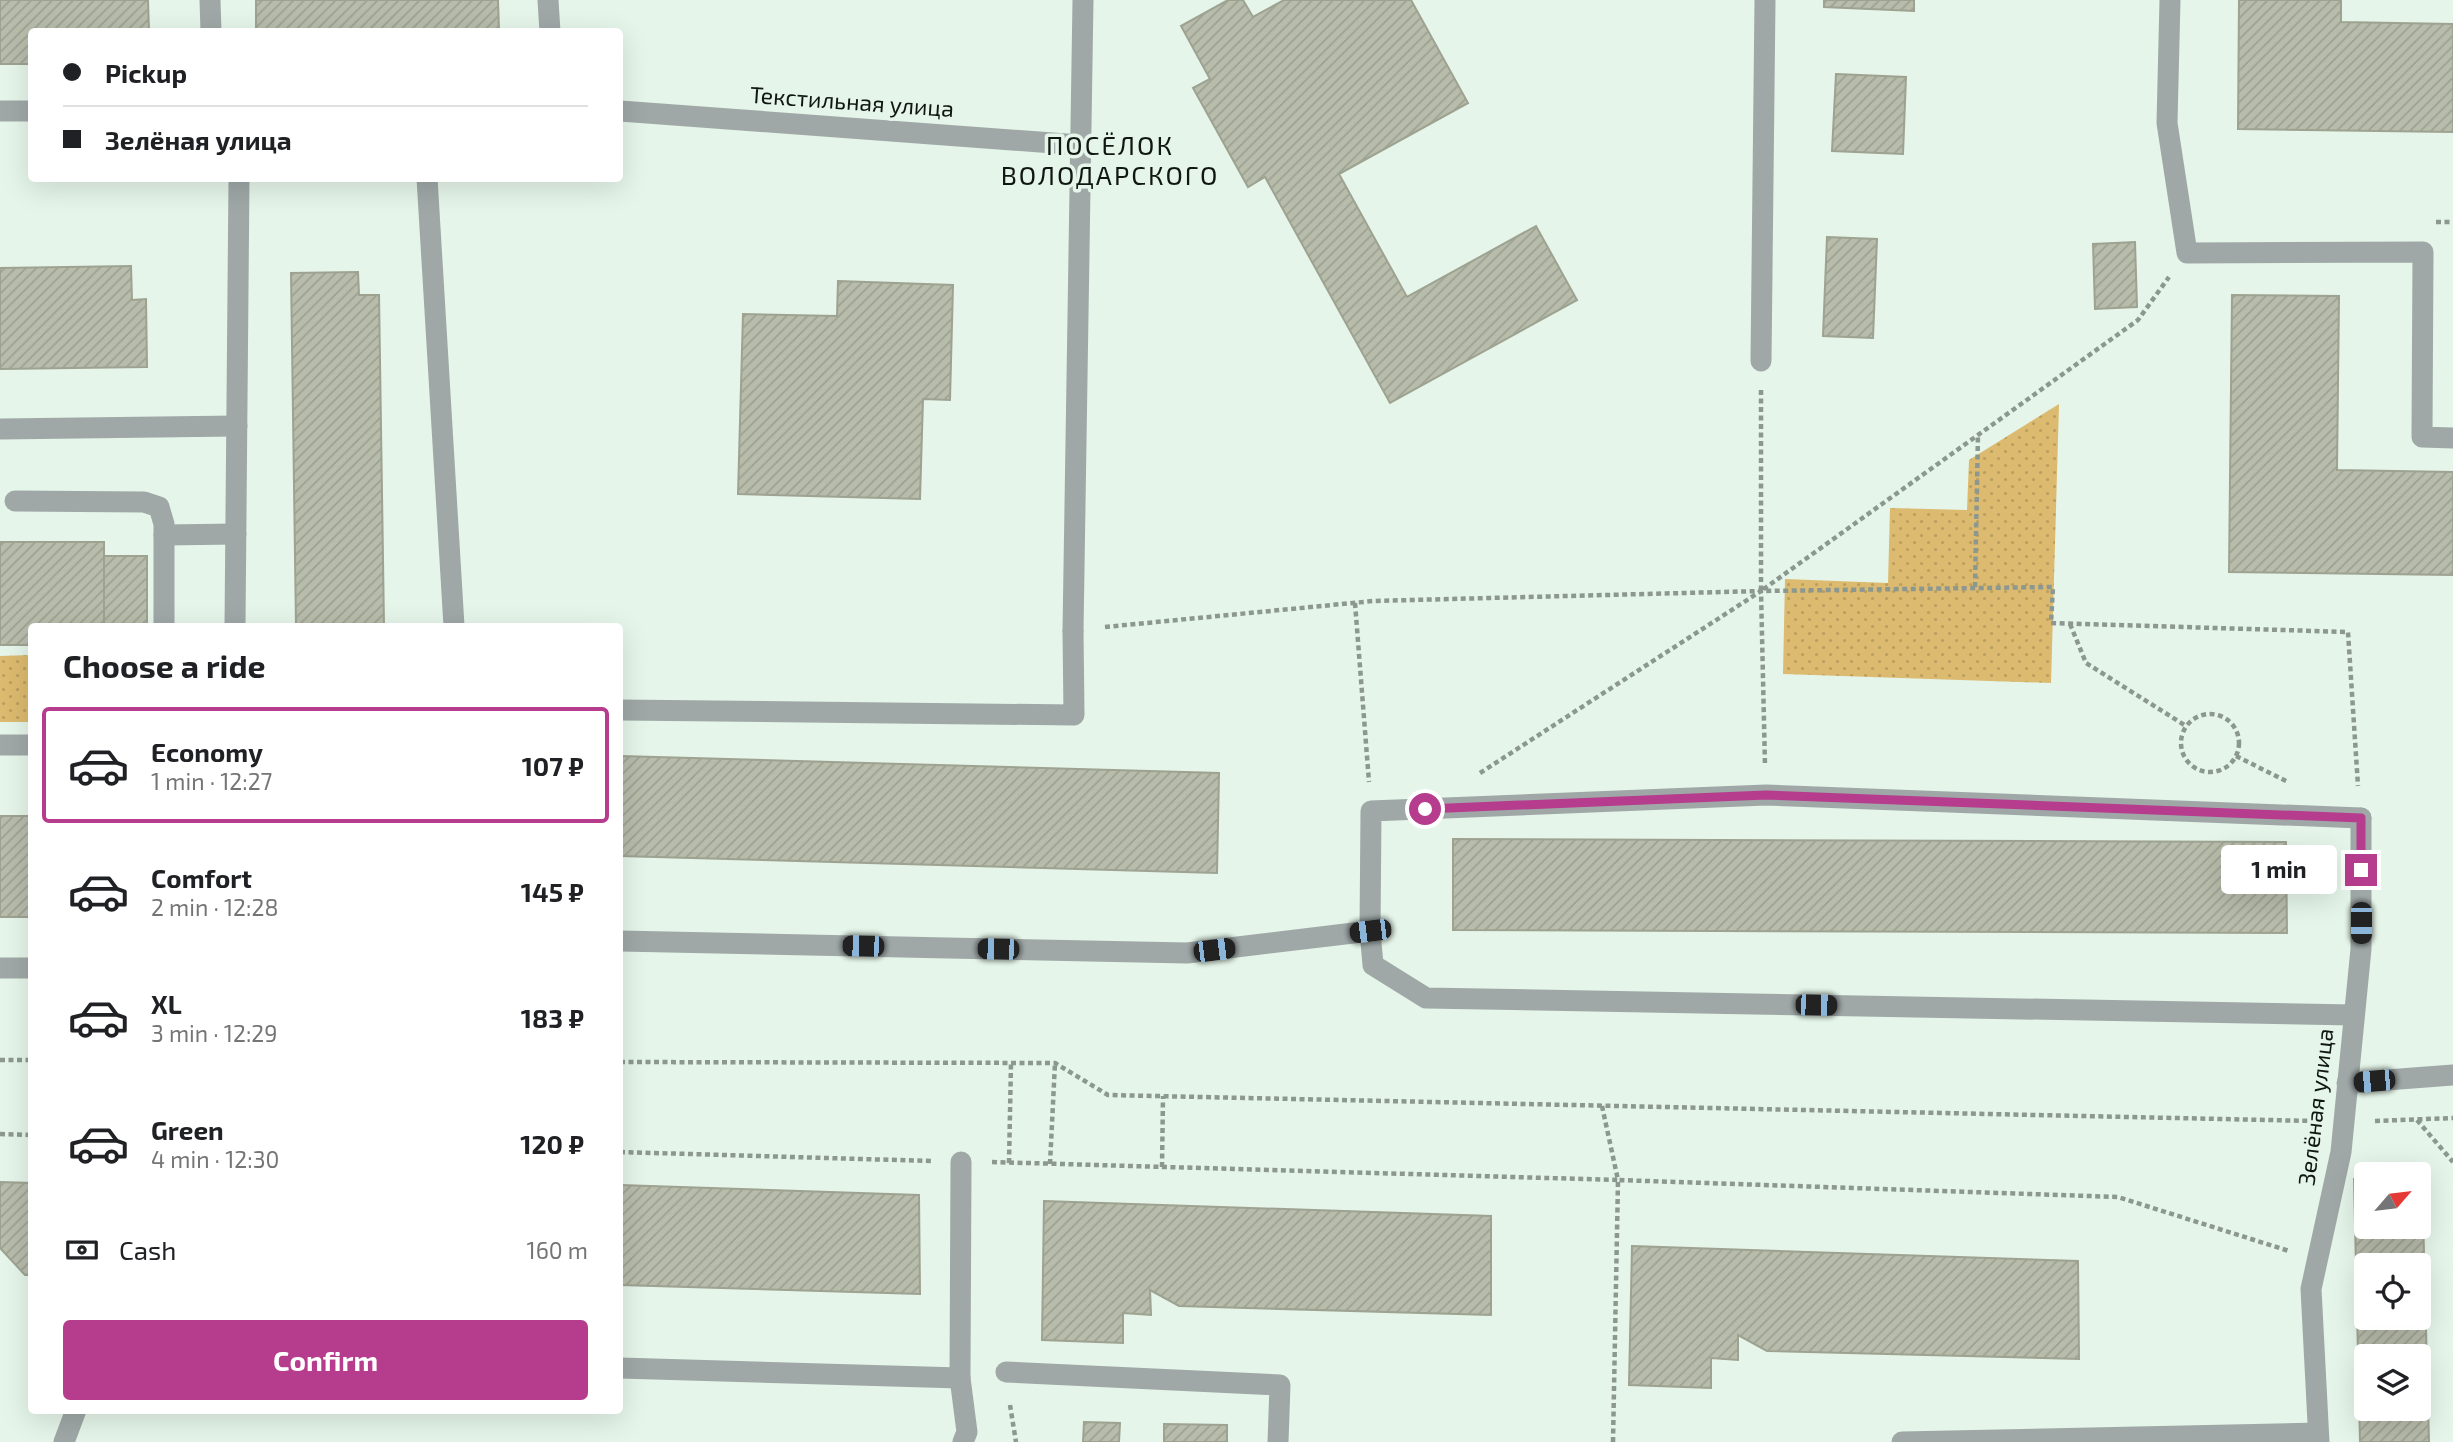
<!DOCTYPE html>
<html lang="en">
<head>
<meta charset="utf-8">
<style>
	:root { --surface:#fff; --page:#f6f6f6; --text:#202124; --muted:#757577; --line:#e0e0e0; --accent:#b63c8d }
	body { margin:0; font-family:"Exo 2",sans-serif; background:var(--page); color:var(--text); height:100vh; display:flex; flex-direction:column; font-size:26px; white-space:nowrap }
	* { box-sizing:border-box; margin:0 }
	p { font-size:23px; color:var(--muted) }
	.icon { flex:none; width:38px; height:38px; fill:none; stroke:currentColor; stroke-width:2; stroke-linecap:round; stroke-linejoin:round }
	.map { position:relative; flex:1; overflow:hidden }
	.details { position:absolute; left:28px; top:623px; width:595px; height:791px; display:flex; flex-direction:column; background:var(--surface); border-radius:7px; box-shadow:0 7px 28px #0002 }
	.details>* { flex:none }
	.hud { position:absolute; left:28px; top:28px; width:595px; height:154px; border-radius:7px; box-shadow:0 7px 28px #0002; display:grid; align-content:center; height:154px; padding:0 35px; background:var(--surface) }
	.needle { width:46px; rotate:62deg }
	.controls { position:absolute; left:2354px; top:1162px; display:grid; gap:14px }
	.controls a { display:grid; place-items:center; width:77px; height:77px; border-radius:7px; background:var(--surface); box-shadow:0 7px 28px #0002; font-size:35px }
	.end { position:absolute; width:32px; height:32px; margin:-16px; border:9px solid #b63c8d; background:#fff; box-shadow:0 0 0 4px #fff }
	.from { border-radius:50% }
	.bubble { position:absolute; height:49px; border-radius:7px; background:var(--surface); box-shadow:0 7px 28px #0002; font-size:23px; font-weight:700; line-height:49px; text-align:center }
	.car { position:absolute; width:21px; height:42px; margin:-21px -10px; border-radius:9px; box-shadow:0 0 5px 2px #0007; background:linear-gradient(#222 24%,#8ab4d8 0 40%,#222 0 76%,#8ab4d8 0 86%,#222 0) }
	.hud b { display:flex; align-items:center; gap:24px; height:66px; font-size:26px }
	.hud b+b { border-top:2px solid var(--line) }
	.hud i { width:18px; height:18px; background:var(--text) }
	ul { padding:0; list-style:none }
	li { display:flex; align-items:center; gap:21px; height:116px; margin:0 14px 10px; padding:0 21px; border:4px solid transparent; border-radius:7px }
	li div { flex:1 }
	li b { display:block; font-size:26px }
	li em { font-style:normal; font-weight:700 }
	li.current { border-color:var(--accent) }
	li>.icon { width:63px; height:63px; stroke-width:1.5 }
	h2 { padding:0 35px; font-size:32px; line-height:84px }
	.pay { display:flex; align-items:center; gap:18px; height:77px; padding:0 35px; font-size:26px }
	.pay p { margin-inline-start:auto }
	.cta { display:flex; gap:14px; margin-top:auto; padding:14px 35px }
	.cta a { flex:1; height:80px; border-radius:7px; background:var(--accent); color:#fff; font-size:28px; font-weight:700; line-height:80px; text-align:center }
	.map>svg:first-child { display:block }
</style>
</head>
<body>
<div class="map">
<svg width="2453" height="1442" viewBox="0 0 2453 1442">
	<defs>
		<pattern id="grass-dots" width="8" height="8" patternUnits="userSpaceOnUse" patternTransform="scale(1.75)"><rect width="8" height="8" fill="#dcba6f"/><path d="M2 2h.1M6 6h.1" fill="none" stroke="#bc9f5f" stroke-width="1.8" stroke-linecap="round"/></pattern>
		<pattern id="building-hatch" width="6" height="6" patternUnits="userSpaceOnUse" patternTransform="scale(1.75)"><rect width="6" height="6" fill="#b8bcab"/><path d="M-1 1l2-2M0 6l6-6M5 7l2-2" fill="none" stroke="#9da192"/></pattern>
	</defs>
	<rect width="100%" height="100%" fill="#e5f5e9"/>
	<g fill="url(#grass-dots)">
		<path d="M2059,404L2051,683L1783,674L1785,579L1888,583L1890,508L1967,510L1969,460Z"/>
		<path d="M31,655V722H0V656Z"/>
	</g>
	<g fill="url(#building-hatch)" stroke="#9ea291" stroke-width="2" fill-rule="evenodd">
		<path d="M0,0H148L149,32H32V64H0Z"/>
		<path d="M256,0H498L499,32H256Z"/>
		<path d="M1228,0H1243L1253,17L1284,0H1411L1468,103L1339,174L1407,297L1536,226L1577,300L1390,403L1265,177L1248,187L1193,88L1210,79L1181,26Z"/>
		<path d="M1824,0H1914V11L1824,7Z"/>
		<path d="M2239,0H2341V22L2453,24V132L2238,129Z"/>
		<path d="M1836,74L1906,77L1903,154L1832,151Z"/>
		<path d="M1827,237L1877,239L1873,338L1823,336Z"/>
		<path d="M2135,242L2137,307L2095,309L2093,244Z"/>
		<path d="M131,266L132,300L146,299L147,367L0,369V268Z"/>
		<path d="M358,272L359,295H379L384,626H296L291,273Z"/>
		<path d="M838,281L953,285L950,400L923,399L920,499L738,494L743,314L837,316Z"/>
		<path d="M2232,295L2339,296L2337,470L2453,472V575L2229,572Z"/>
		<path d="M0,542H104V626H32V645H0Z"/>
		<rect x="104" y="556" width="43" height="70"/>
		<path d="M620,756L1219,773L1217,873L620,856Z"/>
		<rect x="0" y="816" width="32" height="101"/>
		<path d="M1453,839L2286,842L2287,933L1453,930Z"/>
		<path d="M2418,1178H2422L2429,1442H2360L2354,1179H2366V1227H2418ZM2366,1265H2418V1318H2366ZM2366,1356H2418V1409H2366Z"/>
		<path d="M0,1182L32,1183V1275H25L0,1248Z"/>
		<path d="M620,1185L919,1195L920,1294L620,1285Z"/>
		<path d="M1044,1201L1491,1216V1315L1179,1306L1150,1290L1151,1315L1123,1313V1343L1042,1340Z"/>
		<path d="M1632,1246L2078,1261L2079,1359L1767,1351L1738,1335V1360L1711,1358V1388L1629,1385Z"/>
		<path d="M1084,1422L1120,1423L1119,1442H1083Z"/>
		<path d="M1164,1424L1227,1425V1442H1164Z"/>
	</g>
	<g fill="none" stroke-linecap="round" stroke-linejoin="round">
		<g stroke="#8c988f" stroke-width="4.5" stroke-dasharray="5 3.5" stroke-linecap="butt">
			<path d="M2436,222H2453"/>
			<path d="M1761,390V591L2138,320L2169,277"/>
			<path d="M1975,587L1978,434"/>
			<path d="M1355,603L1369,782"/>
			<path d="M2070,624L2086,663L2186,726"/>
			<path d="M1105,627L1373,601L1761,591L1765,766"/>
			<circle cx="2210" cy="743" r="29"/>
			<path d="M2236,756L2288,782"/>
			<path d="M1480,773L1761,591L2053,587L2051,623L2348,632L2358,786"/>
			<path d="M0,1060H32"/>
			<path d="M620,1062L1055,1063L1108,1095L2314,1121"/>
			<path d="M2417,1120L2453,1162"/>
			<path d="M2375,1121L2453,1118"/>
			<path d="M0,1134L32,1135"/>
			<path d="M620,1152L931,1161"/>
			<path d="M992,1162L1618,1180L1602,1106"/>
			<path d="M1009,1163L1011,1063"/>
			<path d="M1050,1164L1055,1063"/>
			<path d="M1162,1167L1163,1096"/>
			<path d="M1010,1405L1016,1442"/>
			<path d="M1613,1442L1618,1180L2118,1197L2289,1251"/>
		</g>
		<g stroke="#9fa8a7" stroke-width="21">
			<path d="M210,0L211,32"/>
			<path d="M548,0L550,32"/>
			<path d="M2170,0L2167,123L2187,253L2423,252L2422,437L2453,438"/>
			<path d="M427,178L454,626"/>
			<path d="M0,429L237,426"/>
			<path d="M15,501L144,502L159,507L164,524V626"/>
			<path d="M164,535L236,534"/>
			<path d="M235,626L239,178"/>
			<path d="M620,710L1074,715L1073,631"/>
			<path d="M0,745H32"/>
			<path d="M620,941L1187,953L1370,931"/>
			<path d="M0,968H32"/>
			<path d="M2354,1015L1426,998L1373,965L1370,931L1371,811L1766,795L2361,818"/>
			<path d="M620,1368L960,1378L961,1162"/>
			<path d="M1006,1372L1280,1385L1278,1442"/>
			<path d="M960,1378L967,1432L963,1442"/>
			<path d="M64,1442L76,1410"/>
			<path d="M1902,1442L2318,1433"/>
		</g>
		<g stroke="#9fa8a7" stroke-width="21">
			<path d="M0,111H32"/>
			<path d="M620,111L1080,145"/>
			<path d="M1761,361L1765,0"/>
			<path d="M1073,631L1083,0"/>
			<path d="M2347,1083L2453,1075"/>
			<path d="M2319,1442L2311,1289L2341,1152L2361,949V818"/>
		</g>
	</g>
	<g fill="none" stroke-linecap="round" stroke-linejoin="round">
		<path stroke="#b63c8d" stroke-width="9" d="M1425,809L1766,795L2361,818V870"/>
	</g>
	<g text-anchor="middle" stroke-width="7" stroke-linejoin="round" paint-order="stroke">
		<g font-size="23" fill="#101611" stroke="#e5f5e9">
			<text transform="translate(852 102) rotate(4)" y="8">Текстильная улица</text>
			<text transform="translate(2316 1107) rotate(-83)" y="8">Зелёная улица</text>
		</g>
		<g font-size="26" letter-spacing="2" fill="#101611" stroke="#e5f5e9">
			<text x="1110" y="155">ПОСЁЛОК<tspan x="1110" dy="30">ВОЛОДАРСКОГО</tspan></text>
		</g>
	</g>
</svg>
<div class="controls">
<a><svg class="needle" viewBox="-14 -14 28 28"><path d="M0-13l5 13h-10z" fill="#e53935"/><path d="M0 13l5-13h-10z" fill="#757577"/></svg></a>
<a><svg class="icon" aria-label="locate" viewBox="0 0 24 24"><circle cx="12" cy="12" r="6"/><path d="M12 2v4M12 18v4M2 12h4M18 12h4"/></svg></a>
<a><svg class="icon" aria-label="layers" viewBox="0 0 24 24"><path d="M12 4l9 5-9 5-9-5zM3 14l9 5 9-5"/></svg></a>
</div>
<i class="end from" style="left:1425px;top:809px"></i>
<i class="end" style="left:2361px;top:870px"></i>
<div class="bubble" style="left:2221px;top:845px;width:116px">1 min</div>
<i class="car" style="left:2361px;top:923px;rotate:180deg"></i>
<i class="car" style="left:1370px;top:931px;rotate:263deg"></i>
<i class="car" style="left:863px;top:946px;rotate:271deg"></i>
<i class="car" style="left:998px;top:949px;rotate:271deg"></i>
<i class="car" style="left:1214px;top:950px;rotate:83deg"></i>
<i class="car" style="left:1816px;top:1005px;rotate:91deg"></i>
<i class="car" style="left:2374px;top:1081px;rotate:265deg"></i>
<div class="hud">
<b><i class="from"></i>Pickup</b>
<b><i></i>Зелёная улица</b>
</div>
<section class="details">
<h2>Choose a ride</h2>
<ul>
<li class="current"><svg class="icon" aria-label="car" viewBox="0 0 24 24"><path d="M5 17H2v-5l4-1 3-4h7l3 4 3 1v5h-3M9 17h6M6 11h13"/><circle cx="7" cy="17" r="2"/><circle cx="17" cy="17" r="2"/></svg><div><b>Economy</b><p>1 min · 12:27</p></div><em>107 ₽</em></li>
<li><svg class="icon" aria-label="car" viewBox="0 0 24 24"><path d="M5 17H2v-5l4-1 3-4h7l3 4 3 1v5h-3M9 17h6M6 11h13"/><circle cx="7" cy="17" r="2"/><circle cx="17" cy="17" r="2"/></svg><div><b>Comfort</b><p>2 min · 12:28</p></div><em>145 ₽</em></li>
<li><svg class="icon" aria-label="car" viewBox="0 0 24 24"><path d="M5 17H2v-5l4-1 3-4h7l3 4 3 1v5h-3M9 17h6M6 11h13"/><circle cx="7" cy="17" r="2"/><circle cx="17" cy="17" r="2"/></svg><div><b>XL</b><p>3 min · 12:29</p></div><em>183 ₽</em></li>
<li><svg class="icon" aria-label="car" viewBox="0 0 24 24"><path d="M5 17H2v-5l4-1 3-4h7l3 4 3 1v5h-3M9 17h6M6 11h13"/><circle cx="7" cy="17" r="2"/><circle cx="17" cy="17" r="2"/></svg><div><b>Green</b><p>4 min · 12:30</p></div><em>120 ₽</em></li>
</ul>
<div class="pay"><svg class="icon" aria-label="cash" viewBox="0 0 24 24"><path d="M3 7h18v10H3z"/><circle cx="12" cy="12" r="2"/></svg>Cash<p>160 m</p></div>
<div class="cta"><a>Confirm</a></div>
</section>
</div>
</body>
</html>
